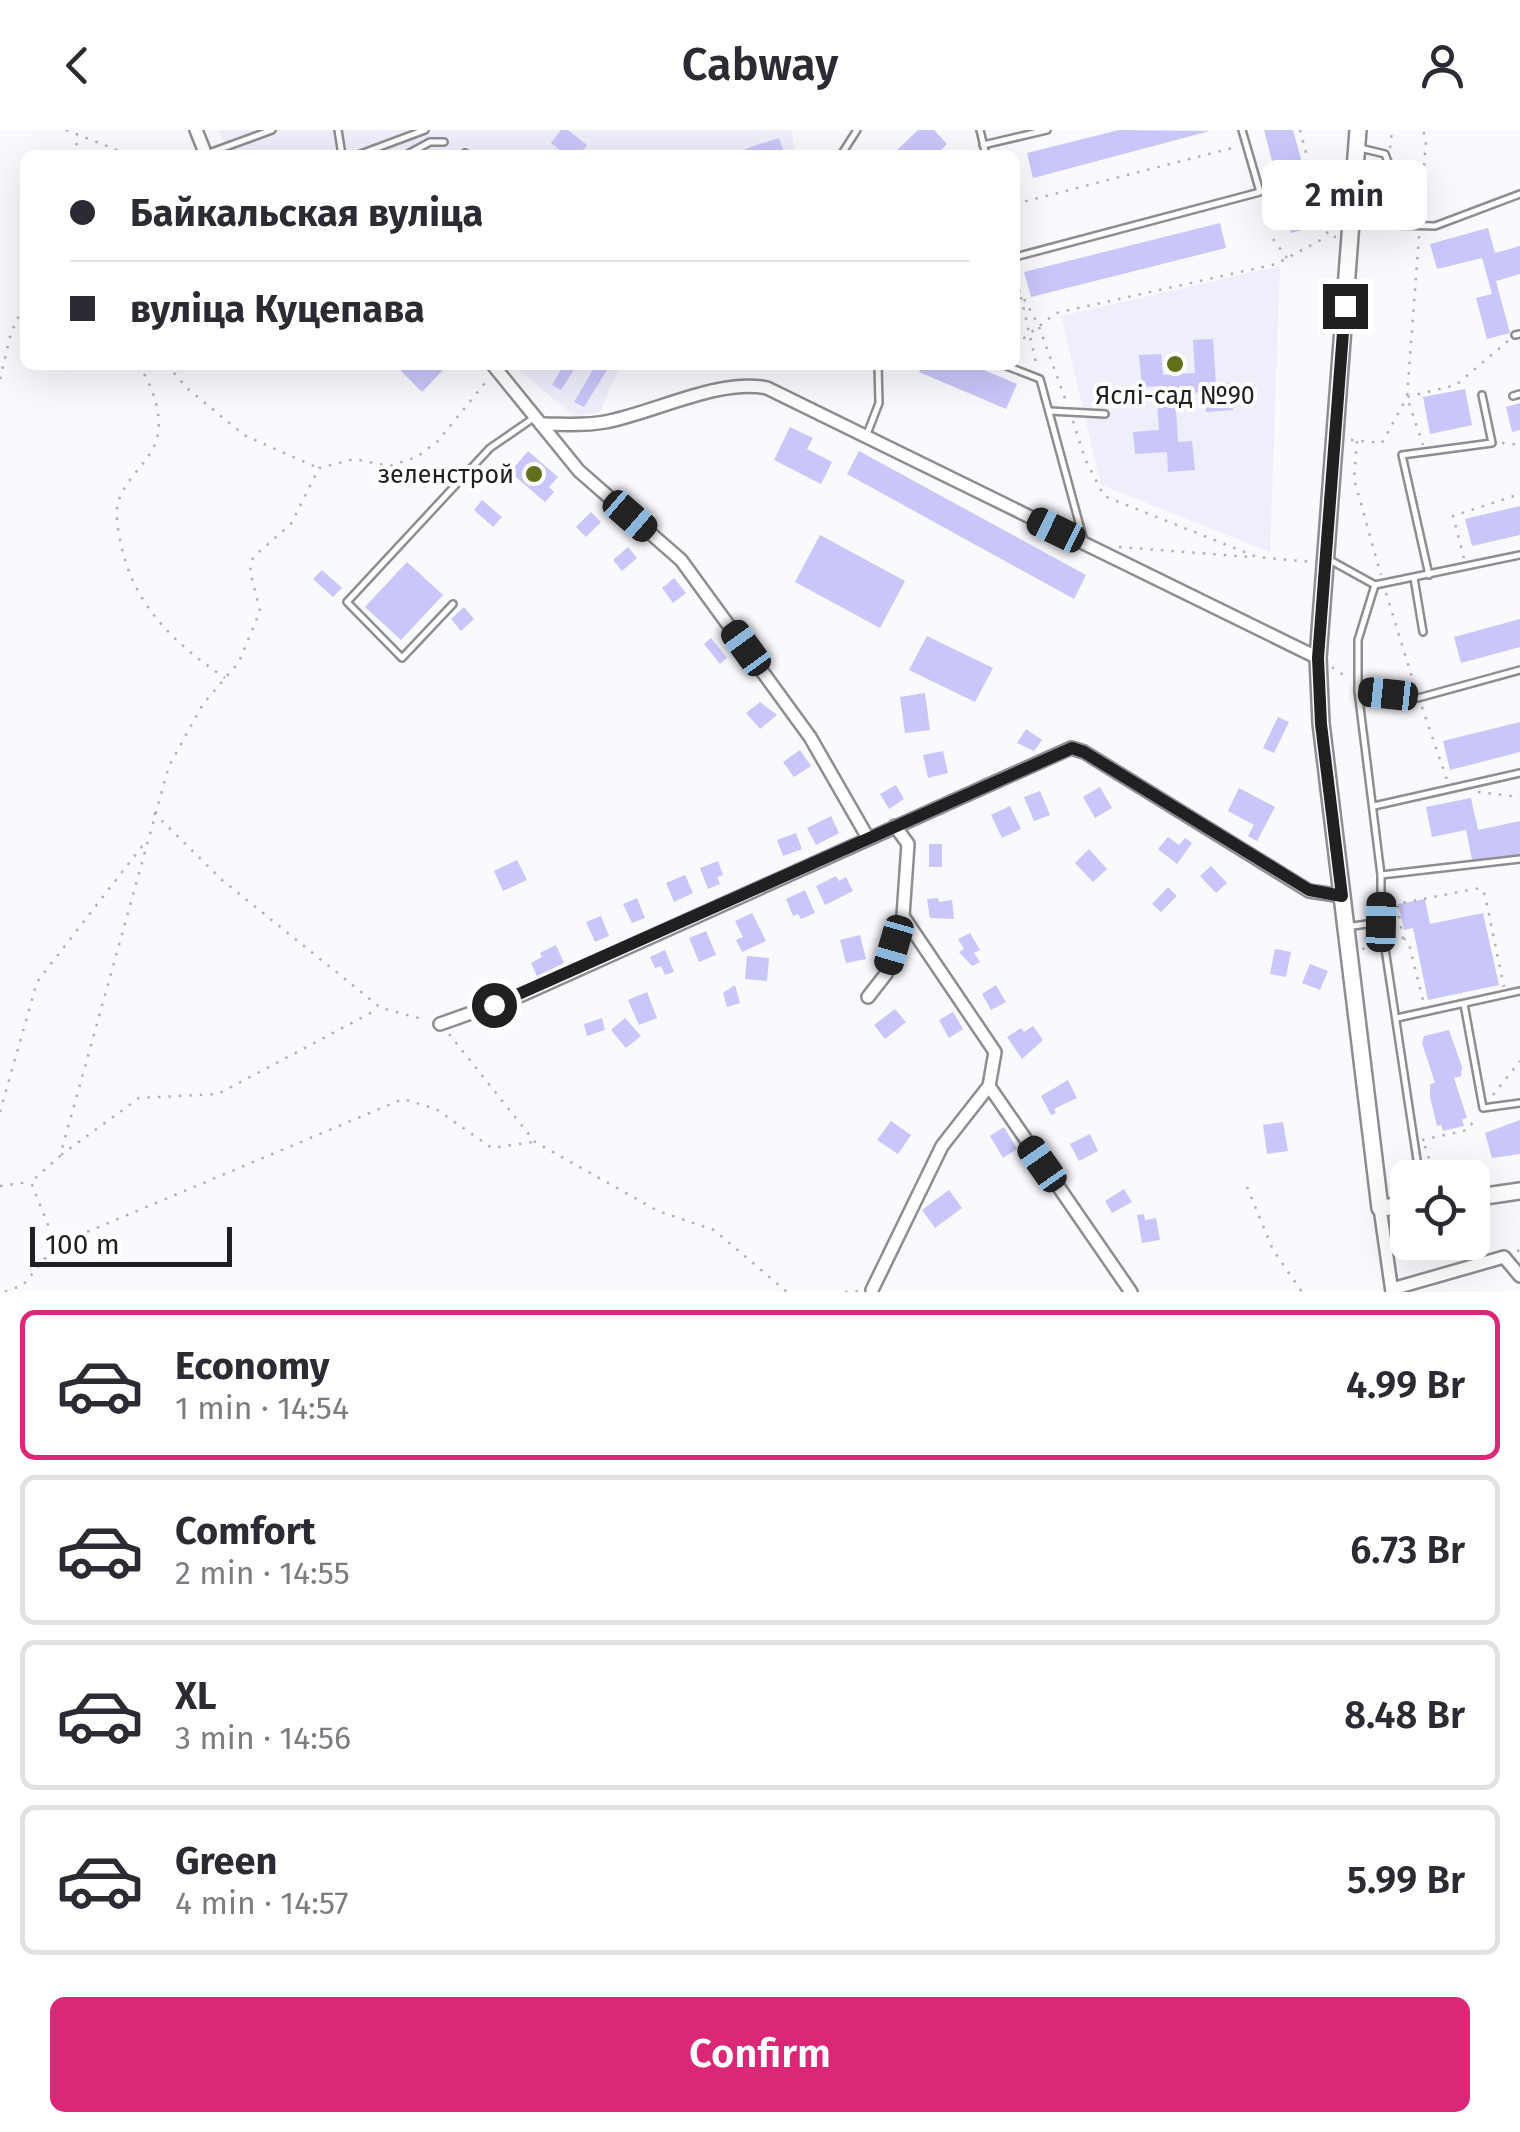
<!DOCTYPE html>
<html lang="en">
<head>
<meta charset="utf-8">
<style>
	:root { --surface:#fff; --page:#f7f7f7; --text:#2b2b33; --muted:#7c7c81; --line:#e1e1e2; --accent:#db2777 }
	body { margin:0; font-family:"Fira Sans",sans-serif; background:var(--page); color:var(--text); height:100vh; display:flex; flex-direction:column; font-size:38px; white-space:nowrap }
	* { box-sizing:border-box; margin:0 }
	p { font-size:32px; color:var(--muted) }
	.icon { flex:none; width:55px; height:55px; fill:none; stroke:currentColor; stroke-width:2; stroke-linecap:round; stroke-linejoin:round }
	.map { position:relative; height:1162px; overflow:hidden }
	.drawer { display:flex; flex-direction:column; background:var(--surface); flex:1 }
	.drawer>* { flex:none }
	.banner { position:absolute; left:20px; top:20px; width:1000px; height:220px; border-radius:15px; box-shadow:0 10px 40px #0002; display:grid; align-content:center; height:220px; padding:0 50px; background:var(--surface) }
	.controls { position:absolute; left:1390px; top:1030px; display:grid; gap:20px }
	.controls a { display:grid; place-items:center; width:100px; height:100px; border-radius:15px; background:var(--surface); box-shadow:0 10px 40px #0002; font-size:50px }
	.scale { position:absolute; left:30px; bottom:25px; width:202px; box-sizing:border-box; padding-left:10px; border:5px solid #202022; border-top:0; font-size:28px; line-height:35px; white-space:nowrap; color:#202022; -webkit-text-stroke:8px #fff; paint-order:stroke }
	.end { position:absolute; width:45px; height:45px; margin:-22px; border:12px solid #202022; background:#fff; box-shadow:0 0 0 5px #fff }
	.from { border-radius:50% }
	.bubble { position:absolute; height:70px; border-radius:15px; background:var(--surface); box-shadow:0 10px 40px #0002; font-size:32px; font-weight:600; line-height:70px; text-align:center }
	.car { position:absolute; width:30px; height:60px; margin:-30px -15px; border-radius:12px; box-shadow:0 0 8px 2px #0007; background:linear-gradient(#222 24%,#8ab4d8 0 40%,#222 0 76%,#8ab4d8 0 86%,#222 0) }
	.banner b { display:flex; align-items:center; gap:35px; height:95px; font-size:38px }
	.banner b+b { border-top:2px solid var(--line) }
	.banner i { width:25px; height:25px; background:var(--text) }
	ul { padding:18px 0 0; list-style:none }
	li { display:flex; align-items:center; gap:30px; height:150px; margin:0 20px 15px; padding:0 30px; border:5px solid var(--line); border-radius:15px }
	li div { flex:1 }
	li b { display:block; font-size:38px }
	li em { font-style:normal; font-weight:600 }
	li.on { border-color:var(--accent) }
	li>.icon { width:90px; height:90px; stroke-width:1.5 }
	.primary-button { display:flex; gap:20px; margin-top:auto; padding:20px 50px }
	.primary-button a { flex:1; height:115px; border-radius:15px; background:var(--accent); color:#fff; font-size:40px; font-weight:600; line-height:115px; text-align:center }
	header { display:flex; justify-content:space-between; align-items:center; height:130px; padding:0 50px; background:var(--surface); font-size:45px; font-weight:600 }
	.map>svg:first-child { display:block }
</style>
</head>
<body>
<header><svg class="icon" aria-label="back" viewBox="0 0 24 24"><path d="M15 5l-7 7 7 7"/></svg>Cabway<svg class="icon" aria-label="person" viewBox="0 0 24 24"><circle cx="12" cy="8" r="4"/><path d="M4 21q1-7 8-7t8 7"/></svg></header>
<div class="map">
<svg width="1520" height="1162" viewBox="0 0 1520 1162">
	<rect width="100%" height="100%" fill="#f9f9fe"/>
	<g fill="#efeefb">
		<path d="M219,0H791L796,25H228Z"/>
		<path d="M1280,136L1270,422L1101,355L1061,186Z"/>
		<path d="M513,235H621L599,283L574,286Z"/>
	</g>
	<g fill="#c9c6f9">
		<path d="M561,0H568L587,15L580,25H566L551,13Z"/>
		<path d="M918,0H934L947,14L936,25H892Z"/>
		<path d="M1119,0L1210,1L1033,48L1027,23Z"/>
		<path d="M1264,0H1293L1319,95L1291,103Z"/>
		<path d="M779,8L785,25H746L745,19Z"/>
		<path d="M1220,93L1226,118L1031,167L1024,142Z"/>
		<path d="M1488,98L1495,123L1520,116V144L1496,151L1510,203L1487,209L1476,168L1492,164L1482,128L1437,139L1430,114Z"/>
		<path d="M1213,209L1216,254L1231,253L1233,280L1206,282L1205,262L1175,264L1178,312L1192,311L1195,340L1168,342L1167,322L1135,324L1133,302L1159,300L1156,256L1142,257L1139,225L1161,224L1163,245L1195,243L1193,210Z"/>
		<path d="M408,235H444L446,237L422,262L401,241Z"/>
		<path d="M564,235H577L561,260L552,255Z"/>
		<path d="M596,235H610L584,277L574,272Z"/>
		<path d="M922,235H972L1017,254L1006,279L919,242Z"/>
		<path d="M1465,259L1472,295L1430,304L1423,267Z"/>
		<path d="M1520,273V300L1512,302L1506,277Z"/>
		<path d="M790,297L813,308L807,319L832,332L821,354L774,330Z"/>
		<path d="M528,321L558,347L549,357L554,362L545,372L510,342Z"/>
		<path d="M859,321L1086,445L1074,469L847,344Z"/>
		<path d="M482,370L502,387L493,397L474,380Z"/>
		<path d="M1520,376V405L1472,416L1465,389Z"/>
		<path d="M591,382L601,392L586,407L576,397Z"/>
		<path d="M820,405L905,451L880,498L795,452Z"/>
		<path d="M628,417L637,428L622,441L613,430Z"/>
		<path d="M407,432L443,465L401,510L365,477Z"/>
		<path d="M322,440L342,458L333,467L313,449Z"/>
		<path d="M674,448L686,463L673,473L662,458Z"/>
		<path d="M464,477L474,489L461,501L451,489Z"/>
		<path d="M1520,489V517L1461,533L1454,507Z"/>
		<path d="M927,506L993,538L975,572L909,540Z"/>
		<path d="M711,508L727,528L720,534L704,514Z"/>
		<path d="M925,563L930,600L905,603L900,567Z"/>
		<path d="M760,572L777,585L760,599L746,583Z"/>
		<path d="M1278,587L1289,592L1274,623L1263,618Z"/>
		<path d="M1520,592V622L1450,640L1443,611Z"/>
		<path d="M1026,599L1042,610L1034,621L1017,613Z"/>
		<path d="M800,620L811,636L794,647L783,632Z"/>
		<path d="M943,621L948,643L928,648L923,625Z"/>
		<path d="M896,655L904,669L889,679L880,664Z"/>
		<path d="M1100,657L1112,678L1095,688L1083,667Z"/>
		<path d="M1239,658L1275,677L1257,711L1248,706L1254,695L1228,681Z"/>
		<path d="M1040,661L1050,685L1034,691L1024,667Z"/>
		<path d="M1471,668L1478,700L1520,691V724L1473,734L1466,700L1432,707L1426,677Z"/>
		<path d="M1010,676L1021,699L1002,708L991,685Z"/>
		<path d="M831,686L839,703L816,715L807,698Z"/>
		<path d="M796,703L802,719L783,726L777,710Z"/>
		<path d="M1168,707L1179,715L1185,708L1192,713L1177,734L1158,719Z"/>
		<rect x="929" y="714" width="13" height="23"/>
		<path d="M1089,719L1107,739L1093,752L1075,733Z"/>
		<path d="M517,730L527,750L503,761L494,741Z"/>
		<path d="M718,731L723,745L717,747L720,754L708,759L700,738Z"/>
		<path d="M1211,736L1227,753L1216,763L1200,746Z"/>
		<path d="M685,745L693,763L674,772L666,753Z"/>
		<path d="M836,746L839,751L846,747L853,761L825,775L816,756Z"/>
		<path d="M1168,757L1177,766L1161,782L1152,774Z"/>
		<path d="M805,760L815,783L801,789L798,784L793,786L786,769Z"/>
		<path d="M637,768L645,788L632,793L623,774Z"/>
		<path d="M938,768L939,772L952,770L954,789L930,788L927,769Z"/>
		<path d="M1425,769L1430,794L1483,783L1499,855L1428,870L1413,798L1404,800L1398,774Z"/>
		<path d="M752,783L766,811L742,822L736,810L743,807L735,791Z"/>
		<path d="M601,786L609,806L595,812L586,792Z"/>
		<path d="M706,801L716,825L699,832L689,808Z"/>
		<path d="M970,803L980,820L974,823L980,832L972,836L959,822L964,819L958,809Z"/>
		<path d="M860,805L866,829L846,833L840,810Z"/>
		<path d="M556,815L564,833L537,846L531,833L542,827L540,823Z"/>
		<path d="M1275,819L1291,822L1286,847L1270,844Z"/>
		<path d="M665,820L674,842L665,845L661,836L655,838L650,827Z"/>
		<path d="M747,826L769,828L767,851L745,849Z"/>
		<path d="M1310,834L1328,841L1320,860L1302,853Z"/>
		<path d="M735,855L740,873L727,877L723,863Z"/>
		<path d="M996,855L1006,872L991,880L982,864Z"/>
		<path d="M647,862L657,888L639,895L628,870Z"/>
		<path d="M895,879L906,892L885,909L874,895Z"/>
		<path d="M953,882L963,899L949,908L939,890Z"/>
		<path d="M602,888L605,900L587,906L584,894Z"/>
		<path d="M625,888L641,906L626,918L611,900Z"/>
		<path d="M1033,896L1043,910L1022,929L1007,907L1021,898L1024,902Z"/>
		<path d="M1449,900L1462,937L1461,946L1454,948L1467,988L1462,989L1464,996L1443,1001L1441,995L1437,996L1430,967V954L1435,953L1422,913L1424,906Z"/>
		<path d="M1068,950L1077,968L1054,979L1056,983L1051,985L1041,966Z"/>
		<path d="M1520,990V1024L1492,1028L1485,1003Z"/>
		<path d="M891,991L911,1005L898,1024L877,1010Z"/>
		<path d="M1283,992L1288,1021L1267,1024L1263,995Z"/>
		<path d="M1004,997L1017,1019L1003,1028L990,1006Z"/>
		<path d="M1090,1004L1098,1021L1079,1031L1070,1014Z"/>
		<path d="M1124,1059L1132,1072L1112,1083L1105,1071Z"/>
		<path d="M949,1060L962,1078L935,1098L922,1080Z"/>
		<path d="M1144,1084L1145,1090L1156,1088L1160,1110L1142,1113L1137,1085Z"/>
	</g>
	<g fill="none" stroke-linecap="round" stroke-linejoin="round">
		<defs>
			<g id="lane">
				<path d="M338,0L342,25"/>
				<path d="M980,0L986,25"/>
				<path d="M983,15L1047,0"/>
				<path d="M1360,18L1385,24L1391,40L1396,95L1435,96L1520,64"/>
				<path d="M209,23L272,0"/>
				<path d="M465,23L468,25"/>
				<path d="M358,25L425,0"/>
				<path d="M406,25L430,12H444"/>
				<path d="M841,25L857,0"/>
				<path d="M1015,127L1260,62L1242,0"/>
				<path d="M1515,205L1520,204"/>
				<path d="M1004,235L1040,249L1084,411"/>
				<path d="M1513,266L1520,264"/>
				<path d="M1050,281L1105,284"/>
				<path d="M867,304L879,273L878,235"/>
				<path d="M1328,429L1375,455L1520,425"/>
				<path d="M1429,445L1402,325L1492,313L1482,265"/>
				<path d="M1414,448L1423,502"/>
				<path d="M1375,455L1358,510V561L1418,568L1520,540"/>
				<path d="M453,474L402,528L347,472L490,318L535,287"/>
				<path d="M1374,676L1520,643"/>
				<path d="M1381,745L1520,729"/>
				<path d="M1381,792L1417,1030"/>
				<path d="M1346,797L1381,792V745L1358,561"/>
				<path d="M1464,874L1483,978L1520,973"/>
				<path d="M1397,888L1520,861"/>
			</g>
			<g id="street">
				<path d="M196,0L206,25"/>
				<path d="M493,235L579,341L681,430L810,607L868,708"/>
				<path d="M541,294C562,294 585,296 605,292C654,283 719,248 767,258L1318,528"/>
				<path d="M868,867L886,844L903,786L908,714L895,696"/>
				<path d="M440,894L522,865L1071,618L1084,622L1309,761L1342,766"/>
				<path d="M989,956L1131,1162"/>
				<path d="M1380,1078L1392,1162"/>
				<path d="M1392,1159L1504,1127L1520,1146"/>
				<path d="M872,1160L942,1016L989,956L995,922L903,786"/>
			</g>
			<g id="secondary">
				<path d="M1358,0L1318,528L1321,593L1380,1078L1408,1075"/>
				<path d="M1472,1068L1520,1061"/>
			</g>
		</defs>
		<use href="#lane" stroke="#8e8e92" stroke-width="10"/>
		<use href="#street" stroke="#8e8e92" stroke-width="16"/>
		<use href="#secondary" stroke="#8e8e92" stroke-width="20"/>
		<g stroke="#b1b1b5" stroke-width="2.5" stroke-dasharray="2.5 8" stroke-linecap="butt">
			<path d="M66,0L130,25"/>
			<path d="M1300,0L1328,106L1336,107"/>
			<path d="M1390,18L1392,0"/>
			<path d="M72,25L79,8"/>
			<path d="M1015,74L1236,17"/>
			<path d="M1420,88L1426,11L1423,0"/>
			<path d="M1419,106L1407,267L1423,315"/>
			<path d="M1273,109L1287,128"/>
			<path d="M1015,141L1019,159"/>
			<path d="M1019,160L1038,194L1067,274"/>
			<path d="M1021,167L1037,237"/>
			<path d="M1015,215L1056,183L1276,134L1328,106"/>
			<path d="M139,235C154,260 168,294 151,322C142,337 127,350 120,367C115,378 117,393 119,404C130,472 171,511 225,548"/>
			<path d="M167,235L188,259L244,305L318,338"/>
			<path d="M0,249L11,203L25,172"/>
			<path d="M1073,291L1085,329L1104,366L1257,427L1312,432"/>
			<path d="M1351,310L1382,313L1407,267L1456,255L1508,211"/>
			<path d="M1357,311L1354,349L1381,445"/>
			<path d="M1502,313L1520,315"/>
			<path d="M1119,417L1251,427"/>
			<path d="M1464,428L1453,386L1520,364"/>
			<path d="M1386,463L1416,560"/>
			<path d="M1332,537L1346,547"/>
			<path d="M1422,577L1447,650"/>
			<path d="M1478,662L1520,667"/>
			<path d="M154,683L222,750L381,878L426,890"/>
			<path d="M1403,809L1397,774L1480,758L1485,765L1504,857"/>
			<path d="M1393,811L1405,809L1409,814L1424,874"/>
			<path d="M1363,820L1367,805"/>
			<path d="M449,904L535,1012L658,1081L714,1100L787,1162"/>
			<path d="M1493,965L1520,931"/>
			<path d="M0,982L37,852L143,715"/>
			<path d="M1422,1010L1467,1000L1476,988"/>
			<path d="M1425,1016L1435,1048"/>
			<path d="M61,1025L139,968L218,964L378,879"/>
			<path d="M1391,1046L1406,1061"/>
			<path d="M0,1056L28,1052"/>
			<path d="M1247,1057L1273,1120L1302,1162"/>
			<path d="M56,1115L31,1052L60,1026L169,636L203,574L239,532L260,481L250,441L253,427L291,394L319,338L354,329L389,336L417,327L438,311L489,248"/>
			<path d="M1518,1122L1520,1112"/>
			<path d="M5,1162L23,1155L56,1115L403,969L436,979L492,1018L533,1012"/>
			<path d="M845,1162L862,1161"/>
		</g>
		<use href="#lane" stroke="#fff" stroke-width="5"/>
		<use href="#street" stroke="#fff" stroke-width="11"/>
		<use href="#secondary" stroke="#fff" stroke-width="15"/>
	</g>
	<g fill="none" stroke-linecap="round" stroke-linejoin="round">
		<path stroke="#202022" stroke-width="12" d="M494,875L1072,618L1084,622L1309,760L1342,766L1321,594L1318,528L1345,176"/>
	</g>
	<g fill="#61701b" stroke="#fff" stroke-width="4">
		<circle cx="1175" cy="234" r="10"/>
		<circle cx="534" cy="344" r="10"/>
	</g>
	<g text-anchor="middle" stroke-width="8" stroke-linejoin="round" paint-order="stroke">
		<g font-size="25" fill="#202022" stroke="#fff">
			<text x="1175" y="274">Яслі-сад №90</text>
			<text x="514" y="353" text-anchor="end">зеленстрой</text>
		</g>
	</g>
</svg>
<div class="controls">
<a><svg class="icon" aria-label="locate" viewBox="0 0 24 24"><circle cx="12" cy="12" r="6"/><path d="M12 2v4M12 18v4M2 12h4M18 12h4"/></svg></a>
</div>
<div class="scale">100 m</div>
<i class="end from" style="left:494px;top:875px"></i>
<i class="end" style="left:1345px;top:176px"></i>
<div class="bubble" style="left:1262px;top:30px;width:165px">2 min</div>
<i class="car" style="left:630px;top:386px;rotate:131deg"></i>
<i class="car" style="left:1056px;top:400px;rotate:296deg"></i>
<i class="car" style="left:746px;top:518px;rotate:324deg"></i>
<i class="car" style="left:1388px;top:564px;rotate:276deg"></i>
<i class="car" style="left:1381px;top:792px;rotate:1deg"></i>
<i class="car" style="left:894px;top:815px;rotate:196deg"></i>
<i class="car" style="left:1042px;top:1034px;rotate:325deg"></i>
<div class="banner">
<b><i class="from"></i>Байкальская вуліца</b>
<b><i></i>вуліца Куцепава</b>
</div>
</div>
<section class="drawer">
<ul>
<li class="on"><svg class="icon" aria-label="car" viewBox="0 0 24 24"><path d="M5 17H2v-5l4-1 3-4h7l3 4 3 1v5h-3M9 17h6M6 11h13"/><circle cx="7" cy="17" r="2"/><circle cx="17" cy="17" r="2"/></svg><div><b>Economy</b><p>1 min · 14:54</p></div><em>4.99 Br</em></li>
<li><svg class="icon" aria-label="car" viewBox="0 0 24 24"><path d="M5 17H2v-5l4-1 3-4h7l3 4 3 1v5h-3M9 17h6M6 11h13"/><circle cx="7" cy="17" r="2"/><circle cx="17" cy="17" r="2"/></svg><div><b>Comfort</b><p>2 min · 14:55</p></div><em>6.73 Br</em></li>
<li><svg class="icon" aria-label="car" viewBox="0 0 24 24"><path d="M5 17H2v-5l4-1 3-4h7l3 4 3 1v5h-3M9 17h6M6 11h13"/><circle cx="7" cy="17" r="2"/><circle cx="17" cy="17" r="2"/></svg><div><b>XL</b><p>3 min · 14:56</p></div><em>8.48 Br</em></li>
<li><svg class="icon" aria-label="car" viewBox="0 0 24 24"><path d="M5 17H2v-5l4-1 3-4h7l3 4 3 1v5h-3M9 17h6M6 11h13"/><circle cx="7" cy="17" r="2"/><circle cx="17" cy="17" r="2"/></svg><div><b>Green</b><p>4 min · 14:57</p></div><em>5.99 Br</em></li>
</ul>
<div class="primary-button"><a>Confirm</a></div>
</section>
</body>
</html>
